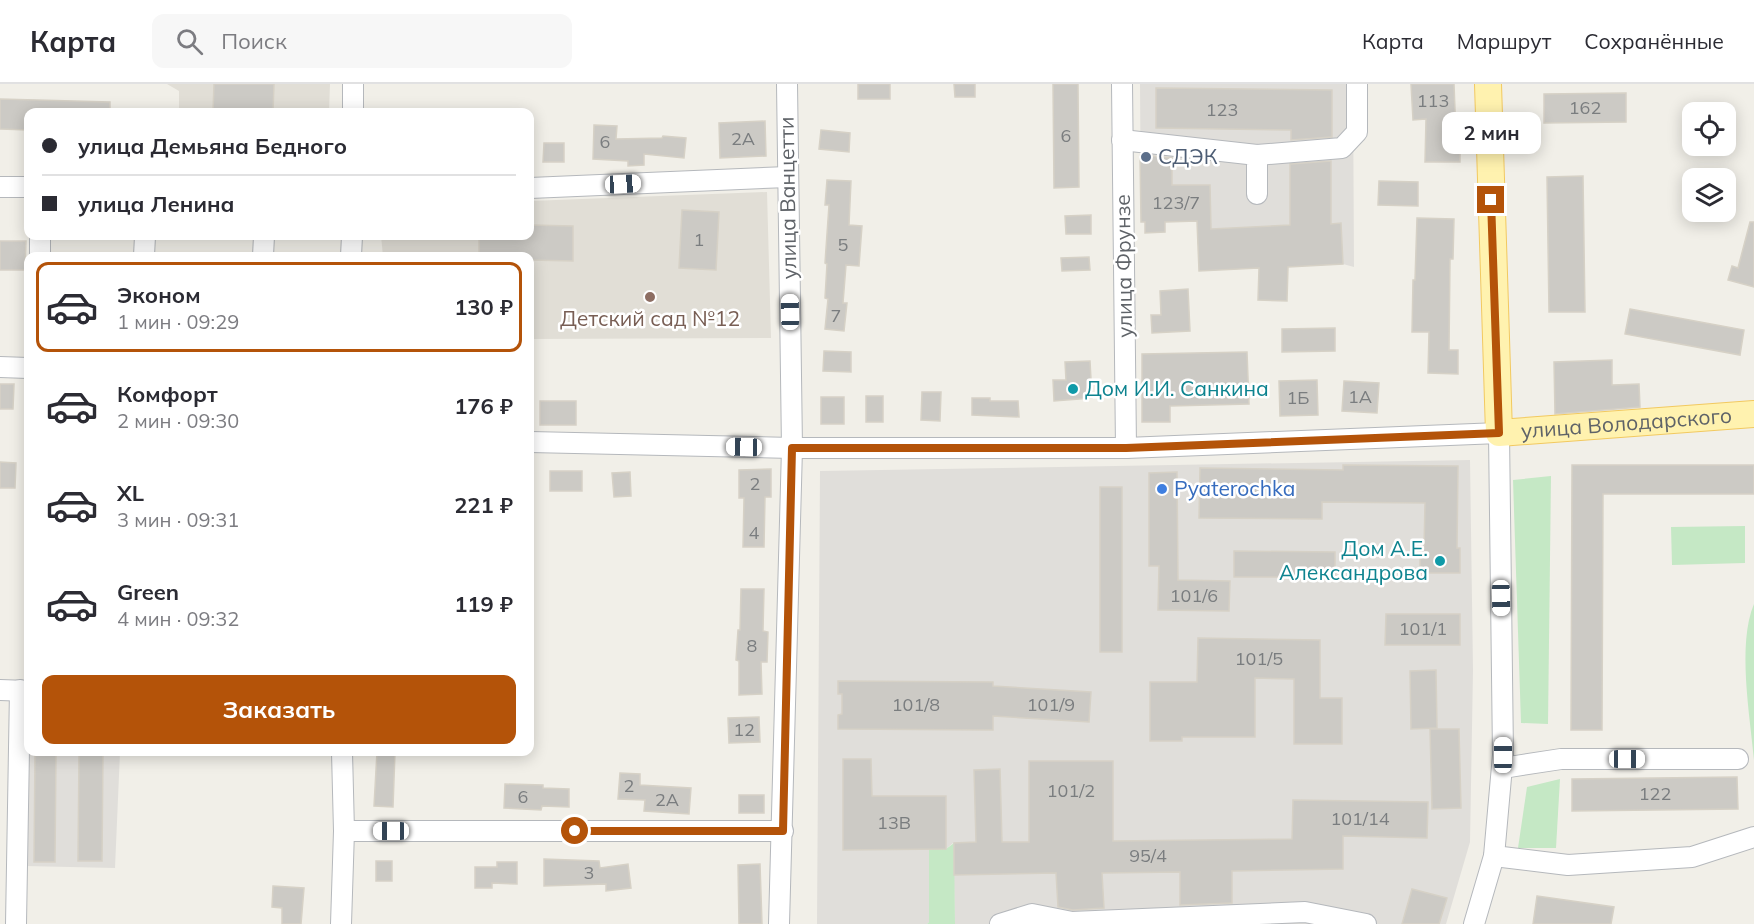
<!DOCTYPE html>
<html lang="ru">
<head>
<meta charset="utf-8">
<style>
	:root { --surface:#fff; --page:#f7f7f7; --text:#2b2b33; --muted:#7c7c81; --line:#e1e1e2; --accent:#b45309 }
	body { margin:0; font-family:Mulish,sans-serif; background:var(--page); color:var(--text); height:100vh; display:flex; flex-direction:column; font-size:22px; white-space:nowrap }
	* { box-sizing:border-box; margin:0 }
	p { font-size:20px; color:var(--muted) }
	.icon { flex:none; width:33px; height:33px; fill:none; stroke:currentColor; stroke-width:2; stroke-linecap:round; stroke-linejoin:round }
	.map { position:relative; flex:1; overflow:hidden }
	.sheet { position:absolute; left:24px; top:168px; width:510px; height:504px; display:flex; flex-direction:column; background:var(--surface); border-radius:12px; box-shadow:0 3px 15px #0003 }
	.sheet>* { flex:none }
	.banner { position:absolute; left:24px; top:24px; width:510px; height:132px; border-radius:12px; box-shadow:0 3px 15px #0003; display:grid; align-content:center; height:132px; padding:0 18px; background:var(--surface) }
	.buttons { position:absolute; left:1682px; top:18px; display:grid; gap:12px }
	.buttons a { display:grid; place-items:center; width:54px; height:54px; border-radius:12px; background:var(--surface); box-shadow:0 3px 15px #0003; font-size:30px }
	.end { position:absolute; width:27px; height:27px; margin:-14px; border:8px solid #b45309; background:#fff; box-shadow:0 0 0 3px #fff }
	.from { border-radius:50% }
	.bubble { position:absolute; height:42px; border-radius:12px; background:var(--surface); box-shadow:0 3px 15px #0003; font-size:20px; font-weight:700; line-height:42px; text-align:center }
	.car { position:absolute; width:18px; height:36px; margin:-18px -9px; border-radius:8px; box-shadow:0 0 4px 2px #0007; background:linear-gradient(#fff 24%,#345 0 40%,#fff 0 76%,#345 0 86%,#fff 0) }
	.banner b { display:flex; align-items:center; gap:21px; height:57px; font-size:22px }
	.banner b+b { border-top:2px solid var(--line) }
	.banner i { width:15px; height:15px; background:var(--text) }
	ul { padding:10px 0 0; list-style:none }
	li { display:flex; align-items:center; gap:18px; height:90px; margin:0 12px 9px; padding:0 6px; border:3px solid transparent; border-radius:12px }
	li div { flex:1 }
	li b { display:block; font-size:22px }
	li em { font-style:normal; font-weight:700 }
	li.active { border-color:var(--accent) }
	li>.icon { width:54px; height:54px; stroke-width:1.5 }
	.primary-button { display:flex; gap:12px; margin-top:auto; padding:12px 18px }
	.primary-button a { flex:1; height:69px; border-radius:12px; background:var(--accent); color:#fff; font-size:24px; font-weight:700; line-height:69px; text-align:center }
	header { display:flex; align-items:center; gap:36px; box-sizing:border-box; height:84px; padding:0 30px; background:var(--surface); border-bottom:2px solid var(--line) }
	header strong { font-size:28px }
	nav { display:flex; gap:33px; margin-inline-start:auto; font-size:21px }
	.search { width:420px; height:54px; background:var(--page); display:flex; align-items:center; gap:15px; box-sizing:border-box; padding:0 21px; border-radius:12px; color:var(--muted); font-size:22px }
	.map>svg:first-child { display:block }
</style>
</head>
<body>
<header>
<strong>Карта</strong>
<div class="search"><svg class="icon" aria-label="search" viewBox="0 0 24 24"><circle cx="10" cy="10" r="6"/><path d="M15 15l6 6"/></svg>Поиск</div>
<nav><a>Карта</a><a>Маршрут</a><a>Сохранённые</a></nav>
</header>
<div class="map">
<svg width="1754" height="840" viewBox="0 0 1754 840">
	<rect width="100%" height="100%" fill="#f1efe8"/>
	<g fill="#e0deda">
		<path d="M1140,0H1353L1354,183L1343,180L1199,187L1197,137L1141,138Z"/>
		<path d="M1470,376L1473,586L1470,758L1446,840H955L953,759L946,765H930L929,838L927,840H817L820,387Z"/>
		<path d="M28,668H120L115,784L25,782Z"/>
	</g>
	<g fill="#e1ded6">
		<path d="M167,0H330L329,28H179V7Z"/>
		<path d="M767,108L771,254L530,255V172H383L381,152H530V117Z"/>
	</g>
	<g fill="#c5e8c5">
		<path d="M1551,392L1548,640L1521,639L1513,396Z"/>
		<path d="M1745,442V479L1672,481L1671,443Z"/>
		<path d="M1754,520V676C1750,631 1737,560 1754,520Z"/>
		<path d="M1560,695L1556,764H1518L1527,703Z"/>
		<path d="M954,759L955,840H927L929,838V765H946Z"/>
	</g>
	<g fill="#cccac5" stroke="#d6d1c6" stroke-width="1.5">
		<path d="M214,0H274L273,28H213Z"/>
		<rect x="858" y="0" width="32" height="15"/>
		<path d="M954,0H975V13H955Z"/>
		<path d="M1053,0H1078L1079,103L1054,104Z"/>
		<path d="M1411,0H1454L1456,52H1460V78H1425L1426,35L1413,36Z"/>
		<path d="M1156,4L1332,6V53L1291,56V46L1156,44Z"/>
		<path d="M1626,9V38L1544,39V10Z"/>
		<path d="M0,15L110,18V28H28V46L0,45Z"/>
		<path d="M765,37L766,72L720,74L719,39Z"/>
		<path d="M594,41L617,42L616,55L662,54L663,52L686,54L684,74L644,70V81L628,82V77L593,75Z"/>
		<path d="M821,46L850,49L849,68L819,65Z"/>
		<path d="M544,59H564V78H543Z"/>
		<path d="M1140,71L1172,74V101H1210L1211,145L1290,141V80L1331,77V140L1341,139L1343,180L1288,183L1287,217L1258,216L1259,184L1199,187L1197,137L1165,138V148L1145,149V138H1141Z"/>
		<path d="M1583,92L1585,228H1549L1547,93Z"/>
		<path d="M827,96L851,97L849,141L862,142L859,182L846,181L843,219H847L844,247L825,245L828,215L825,214L827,180L825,179L829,121H825Z"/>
		<path d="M1379,97L1418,98V122L1378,121Z"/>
		<path d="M682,126L719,128L716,186L679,184Z"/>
		<path d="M1091,131V150H1066L1065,132Z"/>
		<path d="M1417,134L1454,135L1453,175H1450L1449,266H1458V290L1428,289L1429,248H1412L1413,196H1415Z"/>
		<path d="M1750,138H1754V203L1728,196L1732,182L1738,184Z"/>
		<path d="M530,141L573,142V177L530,176V172H479V152H530Z"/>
		<path d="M0,157H26L25,186H0Z"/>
		<path d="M1089,173L1090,186L1062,187L1061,174Z"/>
		<path d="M1188,205L1190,247L1152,249L1151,231H1161L1160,207Z"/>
		<path d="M1630,225L1744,246L1740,271L1625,250Z"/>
		<path d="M1335,244V267L1282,268V245Z"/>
		<path d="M824,267L851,268V288L823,287Z"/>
		<path d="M1247,268L1249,320L1170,322V338H1142V270Z"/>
		<path d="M1612,276V301L1639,300L1640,323L1555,330L1554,278Z"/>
		<path d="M1090,277L1092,314L1054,317L1053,296H1066L1065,278Z"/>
		<path d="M1317,296L1318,331L1280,332L1279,297Z"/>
		<path d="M1344,297L1379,299L1377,329L1342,327Z"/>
		<path d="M0,300H14L13,325H0Z"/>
		<path d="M922,308H941L940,337L921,336Z"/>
		<rect x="866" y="312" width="17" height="26"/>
		<rect x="821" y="313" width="23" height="27"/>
		<path d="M972,314H990V317H1018L1019,333L972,331Z"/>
		<rect x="540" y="317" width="36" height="24"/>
		<path d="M0,378L16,379L15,404H0Z"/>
		<path d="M1343,381L1458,382L1457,464H1460V489H1420V464H1424L1425,419L1322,418V435L1199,434L1200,384L1343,386Z"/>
		<path d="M1572,381H1754V410H1603L1602,646H1571Z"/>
		<path d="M771,385V413H765L764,463H743L744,414H739V386Z"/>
		<rect x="550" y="387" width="32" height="20"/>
		<path d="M630,388L631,412L614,413L612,389Z"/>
		<path d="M1177,388L1178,496L1230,497L1229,527L1158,526L1159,482H1149V389Z"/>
		<rect x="1100" y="403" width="22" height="165"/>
		<path d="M1234,467L1335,468V493H1234Z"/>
		<path d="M741,505H764L763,547L768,548L767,578H761L762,610L739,611V577L736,576L738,546H740Z"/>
		<path d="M1386,530H1460V561H1385Z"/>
		<path d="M1198,554L1320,556V614H1342V660H1294V595L1255,594V653H1182V657H1150V598H1197Z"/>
		<path d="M1436,586L1437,644L1411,645L1410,587Z"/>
		<path d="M838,597L993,598V602L1091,608L1089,638L993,632V646L838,645V631L842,630V610H838Z"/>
		<path d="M759,633L760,658L729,659L728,634Z"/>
		<path d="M1430,645H1459L1461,724L1432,725Z"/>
		<path d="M35,668H56L55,778H34Z"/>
		<path d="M79,668H103L102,777H78Z"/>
		<path d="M377,668H395L393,723L374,722Z"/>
		<path d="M843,675H871L872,712H946V765L843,766Z"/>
		<path d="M1029,677H1113V757L1292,755L1293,716L1428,718L1427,754L1343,752V785L1232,787V819L1180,821V788L1102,789L1104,824L1073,826L1058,823L1056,789L954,791V759L976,758L974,686L1000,685L1002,758H1029Z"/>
		<path d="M620,689L640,690V701L691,704L689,730L644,727L645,716L618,715Z"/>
		<path d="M1737,693L1738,725L1572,727V695Z"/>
		<path d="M505,700L543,701V704L569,705V723L542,722L541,726L504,724Z"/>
		<rect x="739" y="711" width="25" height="18"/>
		<path d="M544,775L599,777L600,784L628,780L631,804L606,807V800L544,802Z"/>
		<rect x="376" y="777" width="16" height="20"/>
		<path d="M497,778H517V800L492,799V804H475V783H497Z"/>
		<path d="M760,780L762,840H739L738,781Z"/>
		<path d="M273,802L304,804L301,840H282V824L272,823Z"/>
		<path d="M1412,805L1447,814L1439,840H1402Z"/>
		<path d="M1537,812L1614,823L1611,840H1533Z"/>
	</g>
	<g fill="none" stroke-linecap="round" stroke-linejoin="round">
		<defs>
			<g id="minor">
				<path d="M1122,0L1126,364"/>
				<path d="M353,28V0"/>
				<path d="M1122,56L1257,71V110"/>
				<path d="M1257,71L1342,64L1357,48V0"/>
				<path d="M0,103H28"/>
				<path d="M530,104L788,93"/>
				<path d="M40,172V152"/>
				<path d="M144,172L145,152"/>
				<path d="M263,172L264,152"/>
				<path d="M351,172L352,152"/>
				<path d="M0,283L28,284"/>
				<path d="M530,358L792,364H1126L1499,349L1503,671L1494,772L1474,840"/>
				<path d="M0,606L28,607"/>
				<path d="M1503,684L1561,675H1738"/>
				<path d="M344,747H783"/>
				<path d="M1494,772L1568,781L1692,773L1754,753"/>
				<path d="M16,840L20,606"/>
				<path d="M341,840L344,747L342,668"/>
				<path d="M779,840L792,364L787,0"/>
				<path d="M1000,840L1032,830L1072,838"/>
				<path d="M1072,840V838L1305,828L1366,840"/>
			</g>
			<g id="major">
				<path id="s1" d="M1488,0L1499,349L1754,330"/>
			</g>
		</defs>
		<use href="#minor" stroke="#b5b8bc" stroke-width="22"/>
		<use href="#major" stroke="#f2c960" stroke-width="28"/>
		<use href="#minor" stroke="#fff" stroke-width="20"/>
		<use href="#major" stroke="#fff2af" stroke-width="26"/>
	</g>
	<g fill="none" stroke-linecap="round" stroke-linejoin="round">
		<path stroke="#b45309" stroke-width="8" d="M575,747H783L792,364H1126L1499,349L1491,116"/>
	</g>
	<circle fill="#5c6f8a" stroke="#fff" stroke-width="2" cx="1146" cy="73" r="6"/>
	<circle fill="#8d6e63" stroke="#fff" stroke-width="2" cx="650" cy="213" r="6"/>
	<g fill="#0f9aa8" stroke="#fff" stroke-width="2">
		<circle cx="1073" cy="305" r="6"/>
		<circle cx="1440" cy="477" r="6"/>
	</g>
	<circle fill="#3f7fe0" stroke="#fff" stroke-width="2" cx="1162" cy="405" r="6"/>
	<g text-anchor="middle" stroke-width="5" stroke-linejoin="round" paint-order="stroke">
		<g font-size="18" fill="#7a7d7f">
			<text x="1433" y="23">113</text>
			<text x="1585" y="30">162</text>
			<text x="1222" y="32">123</text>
			<text x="1066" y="58">6</text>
			<text x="743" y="61">2А</text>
			<text x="605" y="64">6</text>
			<text x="1176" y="125">123/7</text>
			<text x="699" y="162">1</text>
			<text x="843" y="167">5</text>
			<text x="836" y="238">7</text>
			<text x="1360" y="319">1А</text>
			<text x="1298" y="320">1Б</text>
			<text x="755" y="406">2</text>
			<text x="754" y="455">4</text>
			<text x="1194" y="518">101/6</text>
			<text x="1423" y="551">101/1</text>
			<text x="752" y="568">8</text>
			<text x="1259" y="581">101/5</text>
			<text x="916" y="627">101/8</text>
			<text x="1051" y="627">101/9</text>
			<text x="744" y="652">12</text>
			<text x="629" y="708">2</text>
			<text x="1071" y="713">101/2</text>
			<text x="1655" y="716">122</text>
			<text x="523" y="719">6</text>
			<text x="667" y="722">2А</text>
			<text x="1360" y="741">101/14</text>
			<text x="894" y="745">13В</text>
			<text x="1148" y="778">95/4</text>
			<text x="589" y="795">3</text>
		</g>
		<g font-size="21" fill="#4e5e75" stroke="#fff" text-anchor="start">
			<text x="1158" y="80">СДЭК</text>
		</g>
		<g font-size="21" fill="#5f6368" stroke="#fff">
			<text transform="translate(788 114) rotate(-91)" y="7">улица Ванцетти</text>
			<text transform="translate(1124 182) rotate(-91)" y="7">улица Фрунзе</text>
			<text dy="7" stroke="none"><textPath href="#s1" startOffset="477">улица Володарского</textPath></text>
		</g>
		<g font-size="21" fill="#785e54" stroke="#fff">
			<text x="650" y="242">Детский сад №12</text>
		</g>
		<g font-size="21" fill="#0d838f" stroke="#fff" text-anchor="start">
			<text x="1085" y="312">Дом И.И. Санкина</text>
			<text x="1428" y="472" text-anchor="end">Дом А.Е.<tspan x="1428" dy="24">Александрова</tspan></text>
		</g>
		<g font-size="21" fill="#366cbe" stroke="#fff" text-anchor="start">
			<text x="1174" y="412">Pyaterochka</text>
		</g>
	</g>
</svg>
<div class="buttons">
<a><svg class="icon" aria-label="locate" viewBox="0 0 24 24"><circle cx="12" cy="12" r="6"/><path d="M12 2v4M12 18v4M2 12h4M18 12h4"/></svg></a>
<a><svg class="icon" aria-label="layers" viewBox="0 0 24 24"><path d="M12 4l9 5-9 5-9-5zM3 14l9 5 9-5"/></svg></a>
</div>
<i class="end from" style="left:575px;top:747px"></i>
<i class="end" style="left:1491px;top:116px"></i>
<div class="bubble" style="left:1442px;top:28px;width:99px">2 мин</div>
<i class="car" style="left:623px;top:100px;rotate:87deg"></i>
<i class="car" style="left:790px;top:228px;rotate:359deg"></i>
<i class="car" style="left:744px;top:363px;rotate:271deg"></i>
<i class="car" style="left:1501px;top:514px;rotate:179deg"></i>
<i class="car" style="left:1503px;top:671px;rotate:0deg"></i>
<i class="car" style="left:1627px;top:675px;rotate:90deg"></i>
<i class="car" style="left:391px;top:747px;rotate:270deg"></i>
<div class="banner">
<b><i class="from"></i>улица Демьяна Бедного</b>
<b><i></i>улица Ленина</b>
</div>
<section class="sheet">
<ul>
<li class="active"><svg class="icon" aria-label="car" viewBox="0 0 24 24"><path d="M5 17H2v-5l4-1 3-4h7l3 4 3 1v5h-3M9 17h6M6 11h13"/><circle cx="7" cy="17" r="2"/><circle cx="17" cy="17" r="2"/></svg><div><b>Эконом</b><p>1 мин · 09:29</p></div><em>130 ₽</em></li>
<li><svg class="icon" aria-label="car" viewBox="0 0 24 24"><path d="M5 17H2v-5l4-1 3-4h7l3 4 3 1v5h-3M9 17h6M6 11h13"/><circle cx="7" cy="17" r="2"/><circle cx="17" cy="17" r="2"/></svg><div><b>Комфорт</b><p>2 мин · 09:30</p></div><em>176 ₽</em></li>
<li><svg class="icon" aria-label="car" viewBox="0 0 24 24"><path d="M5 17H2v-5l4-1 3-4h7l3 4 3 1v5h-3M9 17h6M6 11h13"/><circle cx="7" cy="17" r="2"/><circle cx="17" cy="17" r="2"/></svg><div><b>XL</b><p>3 мин · 09:31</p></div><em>221 ₽</em></li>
<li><svg class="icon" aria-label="car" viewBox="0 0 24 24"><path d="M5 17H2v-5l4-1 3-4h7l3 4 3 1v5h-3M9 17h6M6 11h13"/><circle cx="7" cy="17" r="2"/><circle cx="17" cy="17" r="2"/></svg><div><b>Green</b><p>4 мин · 09:32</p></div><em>119 ₽</em></li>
</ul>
<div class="primary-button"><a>Заказать</a></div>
</section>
</div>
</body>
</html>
